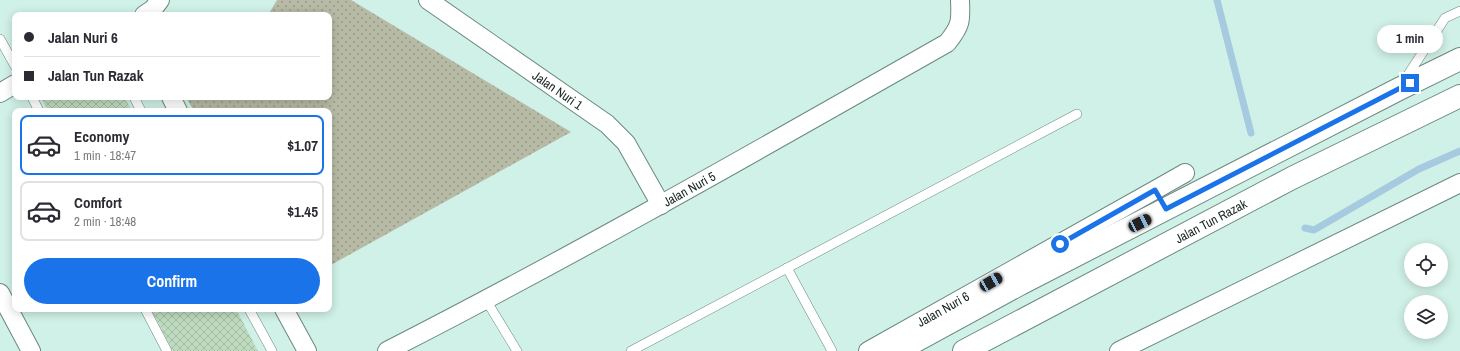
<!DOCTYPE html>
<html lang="en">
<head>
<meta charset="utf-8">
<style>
	:root { --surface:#fff; --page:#f2f2f3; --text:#2b2b33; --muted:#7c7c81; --line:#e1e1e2; --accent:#1a73e8 }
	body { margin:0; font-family:"Archivo Narrow",sans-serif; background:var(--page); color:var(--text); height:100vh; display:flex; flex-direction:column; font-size:15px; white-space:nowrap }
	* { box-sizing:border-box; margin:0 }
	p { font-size:13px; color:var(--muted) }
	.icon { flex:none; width:22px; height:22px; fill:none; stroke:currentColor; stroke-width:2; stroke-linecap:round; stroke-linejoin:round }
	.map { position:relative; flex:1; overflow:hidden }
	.side { position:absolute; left:12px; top:108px; width:320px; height:204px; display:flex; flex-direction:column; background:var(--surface); border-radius:8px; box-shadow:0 2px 10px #0003 }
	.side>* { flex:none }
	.banner { position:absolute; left:12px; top:12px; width:320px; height:88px; border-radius:8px; box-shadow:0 2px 10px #0003; display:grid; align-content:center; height:88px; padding:0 12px; background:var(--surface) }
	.fabs { position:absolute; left:1404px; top:243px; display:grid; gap:8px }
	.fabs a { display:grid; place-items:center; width:44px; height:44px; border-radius:50%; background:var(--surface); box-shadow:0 2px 10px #0003; font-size:20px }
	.end { position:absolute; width:18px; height:18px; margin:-9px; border:5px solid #1a73e8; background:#fff; box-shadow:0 0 0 2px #fff }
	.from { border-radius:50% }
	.bubble { position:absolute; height:28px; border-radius:14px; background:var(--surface); box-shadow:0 2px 10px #0003; font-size:13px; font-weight:700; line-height:28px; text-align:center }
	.car { position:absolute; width:12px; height:24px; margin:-12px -6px; border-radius:5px; box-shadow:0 0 3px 1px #0007; background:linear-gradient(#222 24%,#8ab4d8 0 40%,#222 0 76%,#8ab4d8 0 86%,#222 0) }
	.banner b { display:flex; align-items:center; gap:14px; height:38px; font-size:15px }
	.banner b+b { border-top:1px solid var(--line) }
	.banner i { width:10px; height:10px; background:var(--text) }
	ul { padding:7px 0 0; list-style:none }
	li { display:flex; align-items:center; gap:12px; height:60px; margin:0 8px 6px; padding:0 4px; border:2px solid var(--line); border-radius:8px }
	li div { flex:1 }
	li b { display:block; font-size:15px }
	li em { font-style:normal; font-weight:700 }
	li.on { border-color:var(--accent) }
	li>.icon { width:36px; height:36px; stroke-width:1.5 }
	.button { display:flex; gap:8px; margin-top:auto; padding:8px 12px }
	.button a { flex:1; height:46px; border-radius:24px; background:var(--accent); color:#fff; font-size:16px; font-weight:700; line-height:46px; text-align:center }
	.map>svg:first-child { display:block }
</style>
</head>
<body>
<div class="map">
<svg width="1460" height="351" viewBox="0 0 1460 351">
	<defs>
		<pattern id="park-dots" width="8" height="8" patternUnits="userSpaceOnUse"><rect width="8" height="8" fill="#b7bba6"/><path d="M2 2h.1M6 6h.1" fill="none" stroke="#949887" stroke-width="1.8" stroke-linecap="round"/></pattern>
		<pattern id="building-cross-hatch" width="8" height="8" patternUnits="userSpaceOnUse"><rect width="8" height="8" fill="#bfdbbf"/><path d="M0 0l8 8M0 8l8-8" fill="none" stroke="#a3bca4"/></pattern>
	</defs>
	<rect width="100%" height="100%" fill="#d0f1e7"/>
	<path fill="url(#park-dots)" d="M277,0H351L571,132L329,266V111H194L186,97H329V15H268Z"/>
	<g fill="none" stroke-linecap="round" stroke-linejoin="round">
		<g stroke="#a6cadf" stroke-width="7">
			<path d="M1217,0L1251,133"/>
			<path d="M1305,228L1314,230L1419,169L1460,151"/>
		</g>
	</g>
	<g fill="url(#building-cross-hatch)">
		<path d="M48,97H124L132,111H48L42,100Z"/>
		<path d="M151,309H236L258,351H173Z"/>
	</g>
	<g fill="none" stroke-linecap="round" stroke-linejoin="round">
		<defs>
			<g id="service">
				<path d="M0,39L15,66"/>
				<path d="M1404,81L1445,18L1460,11"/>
				<path d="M32,97L39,111"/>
				<path d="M134,97L141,111"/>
				<path d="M787,268L832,351"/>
				<path d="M486,300L517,351"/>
				<path d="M145,309L167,351"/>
				<path d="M249,309L272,351"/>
				<path d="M631,351L1077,114"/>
			</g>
			<g id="minor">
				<path id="s1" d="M428,0L607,124L626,143L661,205"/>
				<path d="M144,15L153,9L160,0"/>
				<path d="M0,93L15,84"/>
				<path d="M171,97L178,111"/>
				<path d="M0,293L31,351"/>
				<path d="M284,309L307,351"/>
				<path id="s2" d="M387,351C577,254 762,148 947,43C961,26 961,21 960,0"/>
				<path id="s3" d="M868,351L1155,190L1185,173"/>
				<path d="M1119,351L1460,183"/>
			</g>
			<g id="secondary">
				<path d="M897,351L1020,284L1399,89L1460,59"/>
				<path id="s4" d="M964,351L1292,178L1460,96"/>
			</g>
		</defs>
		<use href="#service" stroke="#6a897f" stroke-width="10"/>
		<use href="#minor" stroke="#6a897f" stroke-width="20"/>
		<use href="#secondary" stroke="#6a897f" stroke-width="24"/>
		<use href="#service" stroke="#fff" stroke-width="9"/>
		<use href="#minor" stroke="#fff" stroke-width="18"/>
		<use href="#secondary" stroke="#fff" stroke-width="22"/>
	</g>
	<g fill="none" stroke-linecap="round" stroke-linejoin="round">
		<path stroke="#1a73e8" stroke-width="5" d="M1060,244L1155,190L1166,209L1410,83"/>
	</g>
	<g text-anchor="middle" stroke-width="4" stroke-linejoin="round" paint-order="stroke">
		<g font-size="13" fill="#172420" stroke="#ddfff4">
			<text dy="5" stroke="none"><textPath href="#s1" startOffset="158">Jalan Nuri 1</textPath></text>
			<text dy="5" stroke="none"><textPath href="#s2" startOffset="343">Jalan Nuri 5</textPath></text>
			<text dy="5" stroke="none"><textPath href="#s4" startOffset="279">Jalan Tun Razak</textPath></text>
			<text dy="5" stroke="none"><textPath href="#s3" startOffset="86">Jalan Nuri 6</textPath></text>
		</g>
	</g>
</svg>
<div class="fabs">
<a><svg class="icon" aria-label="locate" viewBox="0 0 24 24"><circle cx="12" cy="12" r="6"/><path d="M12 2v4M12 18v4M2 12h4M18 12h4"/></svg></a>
<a><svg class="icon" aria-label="layers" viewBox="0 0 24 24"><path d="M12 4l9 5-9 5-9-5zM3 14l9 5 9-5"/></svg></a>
</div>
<i class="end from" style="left:1060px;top:244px"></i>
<i class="end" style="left:1410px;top:83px"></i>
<div class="bubble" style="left:1377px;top:25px;width:66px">1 min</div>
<i class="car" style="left:1140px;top:223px;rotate:63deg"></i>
<i class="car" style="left:991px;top:282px;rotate:60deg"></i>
<div class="banner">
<b><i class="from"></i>Jalan Nuri 6</b>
<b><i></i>Jalan Tun Razak</b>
</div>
<section class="side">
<ul>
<li class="on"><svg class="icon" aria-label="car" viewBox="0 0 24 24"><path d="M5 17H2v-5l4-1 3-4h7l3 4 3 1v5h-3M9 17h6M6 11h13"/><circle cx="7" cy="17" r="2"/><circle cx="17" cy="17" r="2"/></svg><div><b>Economy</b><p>1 min · 18:47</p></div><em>$1.07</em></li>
<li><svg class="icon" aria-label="car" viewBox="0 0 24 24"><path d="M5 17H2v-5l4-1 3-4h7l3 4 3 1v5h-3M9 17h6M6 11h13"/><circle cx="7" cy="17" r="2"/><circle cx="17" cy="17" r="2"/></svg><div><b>Comfort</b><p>2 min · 18:48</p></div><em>$1.45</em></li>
</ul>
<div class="button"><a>Confirm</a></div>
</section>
</div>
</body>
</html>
